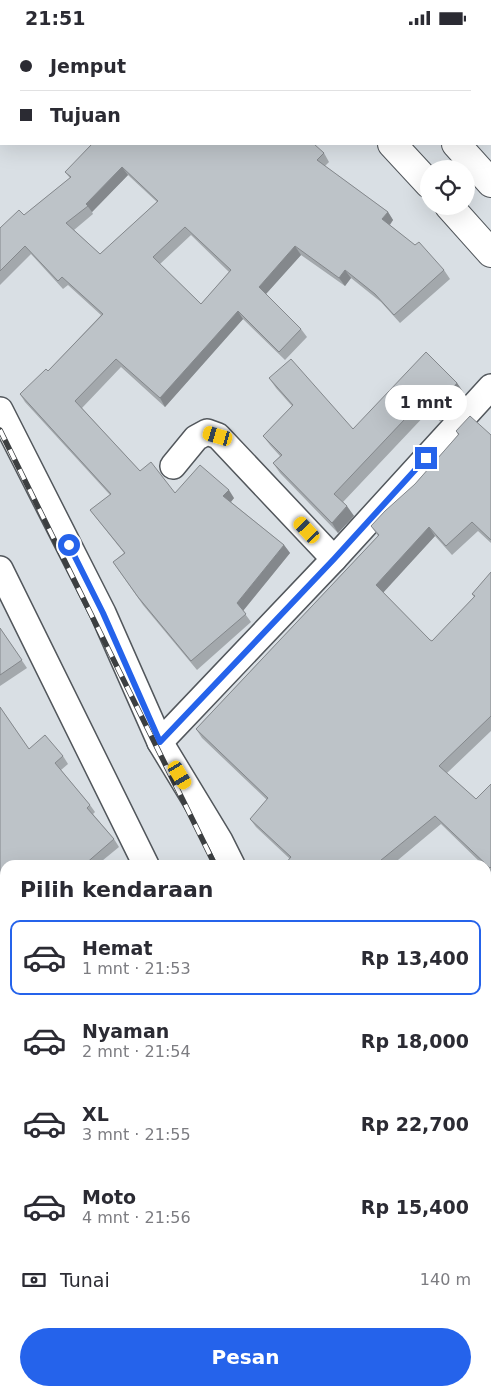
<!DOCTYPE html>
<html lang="id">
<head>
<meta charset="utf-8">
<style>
	:root { --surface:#fff; --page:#f7f7f7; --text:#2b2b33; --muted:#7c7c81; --line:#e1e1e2; --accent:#2563eb }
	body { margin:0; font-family:"DejaVu Sans",sans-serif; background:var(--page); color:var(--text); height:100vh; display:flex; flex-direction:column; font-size:19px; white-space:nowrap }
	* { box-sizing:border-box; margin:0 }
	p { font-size:16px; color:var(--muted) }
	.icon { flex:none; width:28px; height:28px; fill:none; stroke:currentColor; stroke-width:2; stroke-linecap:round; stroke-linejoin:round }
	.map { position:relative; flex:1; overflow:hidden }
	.side { position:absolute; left:0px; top:825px; width:491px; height:536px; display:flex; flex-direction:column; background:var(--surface); border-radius:15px 15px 0 0; box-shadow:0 5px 20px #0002 }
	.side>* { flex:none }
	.top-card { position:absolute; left:0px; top:0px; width:491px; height:110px; box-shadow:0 5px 20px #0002; display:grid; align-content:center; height:110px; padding:0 20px; background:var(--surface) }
	.controls { position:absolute; left:420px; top:125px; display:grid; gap:10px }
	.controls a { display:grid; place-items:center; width:55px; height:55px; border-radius:50%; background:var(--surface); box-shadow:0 5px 20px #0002; font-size:25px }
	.end { position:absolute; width:22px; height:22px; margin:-11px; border:6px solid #2563eb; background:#fff; box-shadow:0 0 0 2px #fff }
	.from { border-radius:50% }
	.bubble { position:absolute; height:35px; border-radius:18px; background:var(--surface); box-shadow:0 5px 20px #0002; font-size:16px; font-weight:600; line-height:35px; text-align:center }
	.car { position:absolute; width:15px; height:30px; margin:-15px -8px; border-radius:6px; box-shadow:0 0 4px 1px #0007; background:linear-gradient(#f5c518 24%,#345 0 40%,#f5c518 0 76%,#345 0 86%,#f5c518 0) }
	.top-card b { display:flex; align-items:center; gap:18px; height:48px; font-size:19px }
	.top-card b+b { border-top:1px solid var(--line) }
	.top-card i { width:12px; height:12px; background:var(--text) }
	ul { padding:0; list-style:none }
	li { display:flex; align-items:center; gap:15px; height:75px; margin:0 10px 8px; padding:0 10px; border:2px solid transparent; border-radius:10px }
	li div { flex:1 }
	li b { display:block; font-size:19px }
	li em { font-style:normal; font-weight:600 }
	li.selected { border-color:var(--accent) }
	li>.icon { width:45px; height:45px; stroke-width:1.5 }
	h2 { padding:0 20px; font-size:22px; line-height:60px }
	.pay { display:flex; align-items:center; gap:12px; height:55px; padding:0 20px; font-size:19px }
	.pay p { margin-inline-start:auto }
	.cta { display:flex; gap:10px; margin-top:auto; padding:10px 20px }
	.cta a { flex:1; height:58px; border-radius:30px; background:var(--accent); color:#fff; font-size:20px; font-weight:600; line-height:58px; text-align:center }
	.status { display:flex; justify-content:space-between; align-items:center; height:35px; padding:0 25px; background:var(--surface); direction:ltr }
	.status svg { height:14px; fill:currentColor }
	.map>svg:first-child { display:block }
</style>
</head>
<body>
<div class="status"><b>21:51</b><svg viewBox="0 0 49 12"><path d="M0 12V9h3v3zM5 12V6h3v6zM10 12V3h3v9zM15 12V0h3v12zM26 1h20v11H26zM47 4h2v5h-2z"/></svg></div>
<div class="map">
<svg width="491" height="1361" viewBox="0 0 491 1361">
	<rect width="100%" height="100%" fill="#d9dfe4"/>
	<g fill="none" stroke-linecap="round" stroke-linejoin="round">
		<defs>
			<g id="minor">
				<path d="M0,375L103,578L160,707L220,806L232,830"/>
				<path d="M173,431L196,403L207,397L218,401L334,524"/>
				<path d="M0,534L146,830"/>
				<path d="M160,707L334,524L491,352"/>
				<path d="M486,885L491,891"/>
				<path d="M0,990L5,996"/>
				<path d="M0,1032L5,1026"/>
				<path d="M0,1290L5,1287"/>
				<path d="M486,1297L491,1306"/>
				<path d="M402,1356L404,1361"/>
				<path d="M292,1361L298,1356"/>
			</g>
			<g id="secondary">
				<path d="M293,0L294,1"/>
				<path d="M360,0L361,1"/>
				<path d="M392,109L429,149"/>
				<path d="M456,109L491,148"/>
				<path d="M449,171L491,218"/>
			</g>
		</defs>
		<use href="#minor" stroke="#52575c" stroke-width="28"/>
		<use href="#secondary" stroke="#52575c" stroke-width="30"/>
		<use href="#minor" stroke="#fff" stroke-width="25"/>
		<use href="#secondary" stroke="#fff" stroke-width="28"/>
		<defs>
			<g id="rail">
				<path d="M0,395L215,830"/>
				<path d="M477,1356L480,1361"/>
			</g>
		</defs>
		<use href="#rail" stroke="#3c3f41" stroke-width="5.5"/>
		<use href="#rail" stroke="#fff" stroke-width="4" stroke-dasharray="11" stroke-linecap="butt"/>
	</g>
	<g fill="#a3a8ac" fill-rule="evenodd">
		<path d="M393,0H411L410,1H394Z"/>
		<path d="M324,118L329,127L325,131L388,177L393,185L390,190L444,235L450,244L400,288L381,267L351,243L345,251L301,220L266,259L301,294L307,302L285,325L243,284L165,372L121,332L82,373L140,436L175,458L234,463L231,467L284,510L290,518L243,576L251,587L197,635L143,570L113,527L124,518L90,475L110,460L25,367L20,359L48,336L101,280L68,250L63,254L31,219L0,250V193L24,180L70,143L65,137ZM128,140L157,167L100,219L74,195L93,179L92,177ZM191,200L229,237L201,269L160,229Z"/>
		<path d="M269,343L353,394L457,348L464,358L440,386L429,376L343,467L354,481L338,498L280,438L273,428L280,421L270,410L263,401L292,371L276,353Z"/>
		<path d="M456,396L491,400V508L478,496L452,520L435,501L383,557L430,605L432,606L474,562L472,559L491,537V696L447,738L476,764L491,749V837L486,833V830H483L441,789L392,830H284L290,824L256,792L250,784L267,765L202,703L196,694L378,501L371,491L415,449L458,400Z"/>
		<path d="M0,593L27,633L0,651Z"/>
		<path d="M0,672L29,714L63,721L68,729L61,735L90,770L95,777L93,779L114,804L119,812L97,830H5V869L0,873Z"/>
		<path d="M5,1035V1126L0,1122V1060L2,1057L0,1055V1039Z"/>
		<path d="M5,1170V1273L0,1275V1174Z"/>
		<path d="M1,1331L5,1356H241L235,1361H0Z"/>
	</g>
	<g fill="#84888c">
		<path d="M122,132L128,140L92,177L86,169Z"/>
		<path d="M388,177L393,185L388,192L382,184Z"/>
		<path d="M295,211L301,220L265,260L259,252Z"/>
		<path d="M345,235L351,243L345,251L339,243Z"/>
		<path d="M238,276L243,284L165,372L160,363Z"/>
		<path d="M457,348L464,358L440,386L434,376Z"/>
		<path d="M229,455L234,463L229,469L223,461Z"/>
		<path d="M347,471L354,481L338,498L332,488Z"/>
		<path d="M429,492L435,501L382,559L376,550Z"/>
		<path d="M284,510L290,518L242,577L237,568Z"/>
		<path d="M273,1356H279L278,1361H275Z"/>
	</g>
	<g fill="#bdc3c8" stroke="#84888c" fill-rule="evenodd">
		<path d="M204,0H226L227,1H203Z"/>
		<path d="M438,0H491V74L490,73V1H440Z"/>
		<path d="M92,109H314L324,118L317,125L388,177L382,184L415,210L419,207L444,235L394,280L375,259L345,235L339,243L295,211L259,252L301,294L279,317L238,276L160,363L116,324L75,366L140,436L151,427L175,458L200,430L229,455L223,461L284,510L237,568L246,579L191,626L138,562L113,527L125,518L90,475L111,459L20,359L46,334L48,336L103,279L62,242L58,246L25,211L0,236V193L19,175L24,180L71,142L65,137ZM122,132L158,166L100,219L66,188L88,171L86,169ZM185,192L231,235L201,269L153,222Z"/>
		<path d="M426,317L457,348L434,376L422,366L334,459L347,471L332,488L273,428L282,420L263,401L293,370L269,343L291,324L353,394Z"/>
		<path d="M470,381L491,400V505L472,487L446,511L429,492L376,550L430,605L432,606L475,561L472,559L491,537V681L439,731L476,764L491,749V832L490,833L435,781L375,830H284L291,822L250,784L268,763L196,694L379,500L371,491L385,476L415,449L459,399L456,396Z"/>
		<path d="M0,593L22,625L0,640Z"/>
		<path d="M0,672L29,714L45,700L63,721L55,728L90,770L87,773L114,804L84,830H5V857L0,861Z"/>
		<path d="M491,927V1259L486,1252V931Z"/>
		<path d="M5,1035V1122L0,1119V1060L4,1055L0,1052V1039Z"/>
		<path d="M5,1170V1267L0,1266V1174Z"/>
		<path d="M5,1293V1356H228L222,1361H0V1296Z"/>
		<path d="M249,1356H273L275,1361H253Z"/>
		<path d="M317,1356H383L386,1361H310Z"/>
	</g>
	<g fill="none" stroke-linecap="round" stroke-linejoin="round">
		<path stroke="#2563eb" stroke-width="6" d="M69,510L103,578L160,707L334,524L426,423"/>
	</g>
</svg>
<div class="controls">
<a><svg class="icon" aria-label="locate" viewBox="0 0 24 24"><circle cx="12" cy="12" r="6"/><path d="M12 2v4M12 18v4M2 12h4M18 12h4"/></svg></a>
</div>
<i class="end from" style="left:69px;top:510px"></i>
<i class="end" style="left:426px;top:423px"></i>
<div class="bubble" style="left:385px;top:350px;width:82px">1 mnt</div>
<i class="car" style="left:218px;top:401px;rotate:286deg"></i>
<i class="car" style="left:307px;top:495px;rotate:317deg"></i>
<i class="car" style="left:180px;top:740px;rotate:149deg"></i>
<div class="top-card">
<b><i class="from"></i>Jemput</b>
<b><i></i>Tujuan</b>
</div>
<section class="side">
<h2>Pilih kendaraan</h2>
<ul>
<li class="selected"><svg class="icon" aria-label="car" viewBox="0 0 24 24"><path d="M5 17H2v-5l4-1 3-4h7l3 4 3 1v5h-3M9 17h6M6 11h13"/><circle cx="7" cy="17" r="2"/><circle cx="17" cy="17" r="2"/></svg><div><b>Hemat</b><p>1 mnt · 21:53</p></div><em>Rp 13,400</em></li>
<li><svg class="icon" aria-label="car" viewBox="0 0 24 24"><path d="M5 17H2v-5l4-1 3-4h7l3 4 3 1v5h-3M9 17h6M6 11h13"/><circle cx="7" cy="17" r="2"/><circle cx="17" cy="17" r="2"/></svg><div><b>Nyaman</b><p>2 mnt · 21:54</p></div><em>Rp 18,000</em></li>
<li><svg class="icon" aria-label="car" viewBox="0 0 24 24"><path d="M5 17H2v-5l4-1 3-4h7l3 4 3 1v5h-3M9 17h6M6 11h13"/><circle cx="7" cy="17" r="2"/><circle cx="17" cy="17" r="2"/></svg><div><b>XL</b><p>3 mnt · 21:55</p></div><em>Rp 22,700</em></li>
<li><svg class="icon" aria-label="car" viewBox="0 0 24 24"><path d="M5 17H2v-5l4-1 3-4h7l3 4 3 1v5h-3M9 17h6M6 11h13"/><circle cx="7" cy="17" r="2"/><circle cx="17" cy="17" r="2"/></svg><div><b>Moto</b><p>4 mnt · 21:56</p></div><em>Rp 15,400</em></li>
</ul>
<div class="pay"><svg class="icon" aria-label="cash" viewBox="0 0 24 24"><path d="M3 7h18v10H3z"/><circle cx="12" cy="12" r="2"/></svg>Tunai<p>140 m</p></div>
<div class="cta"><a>Pesan</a></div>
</section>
</div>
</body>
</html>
